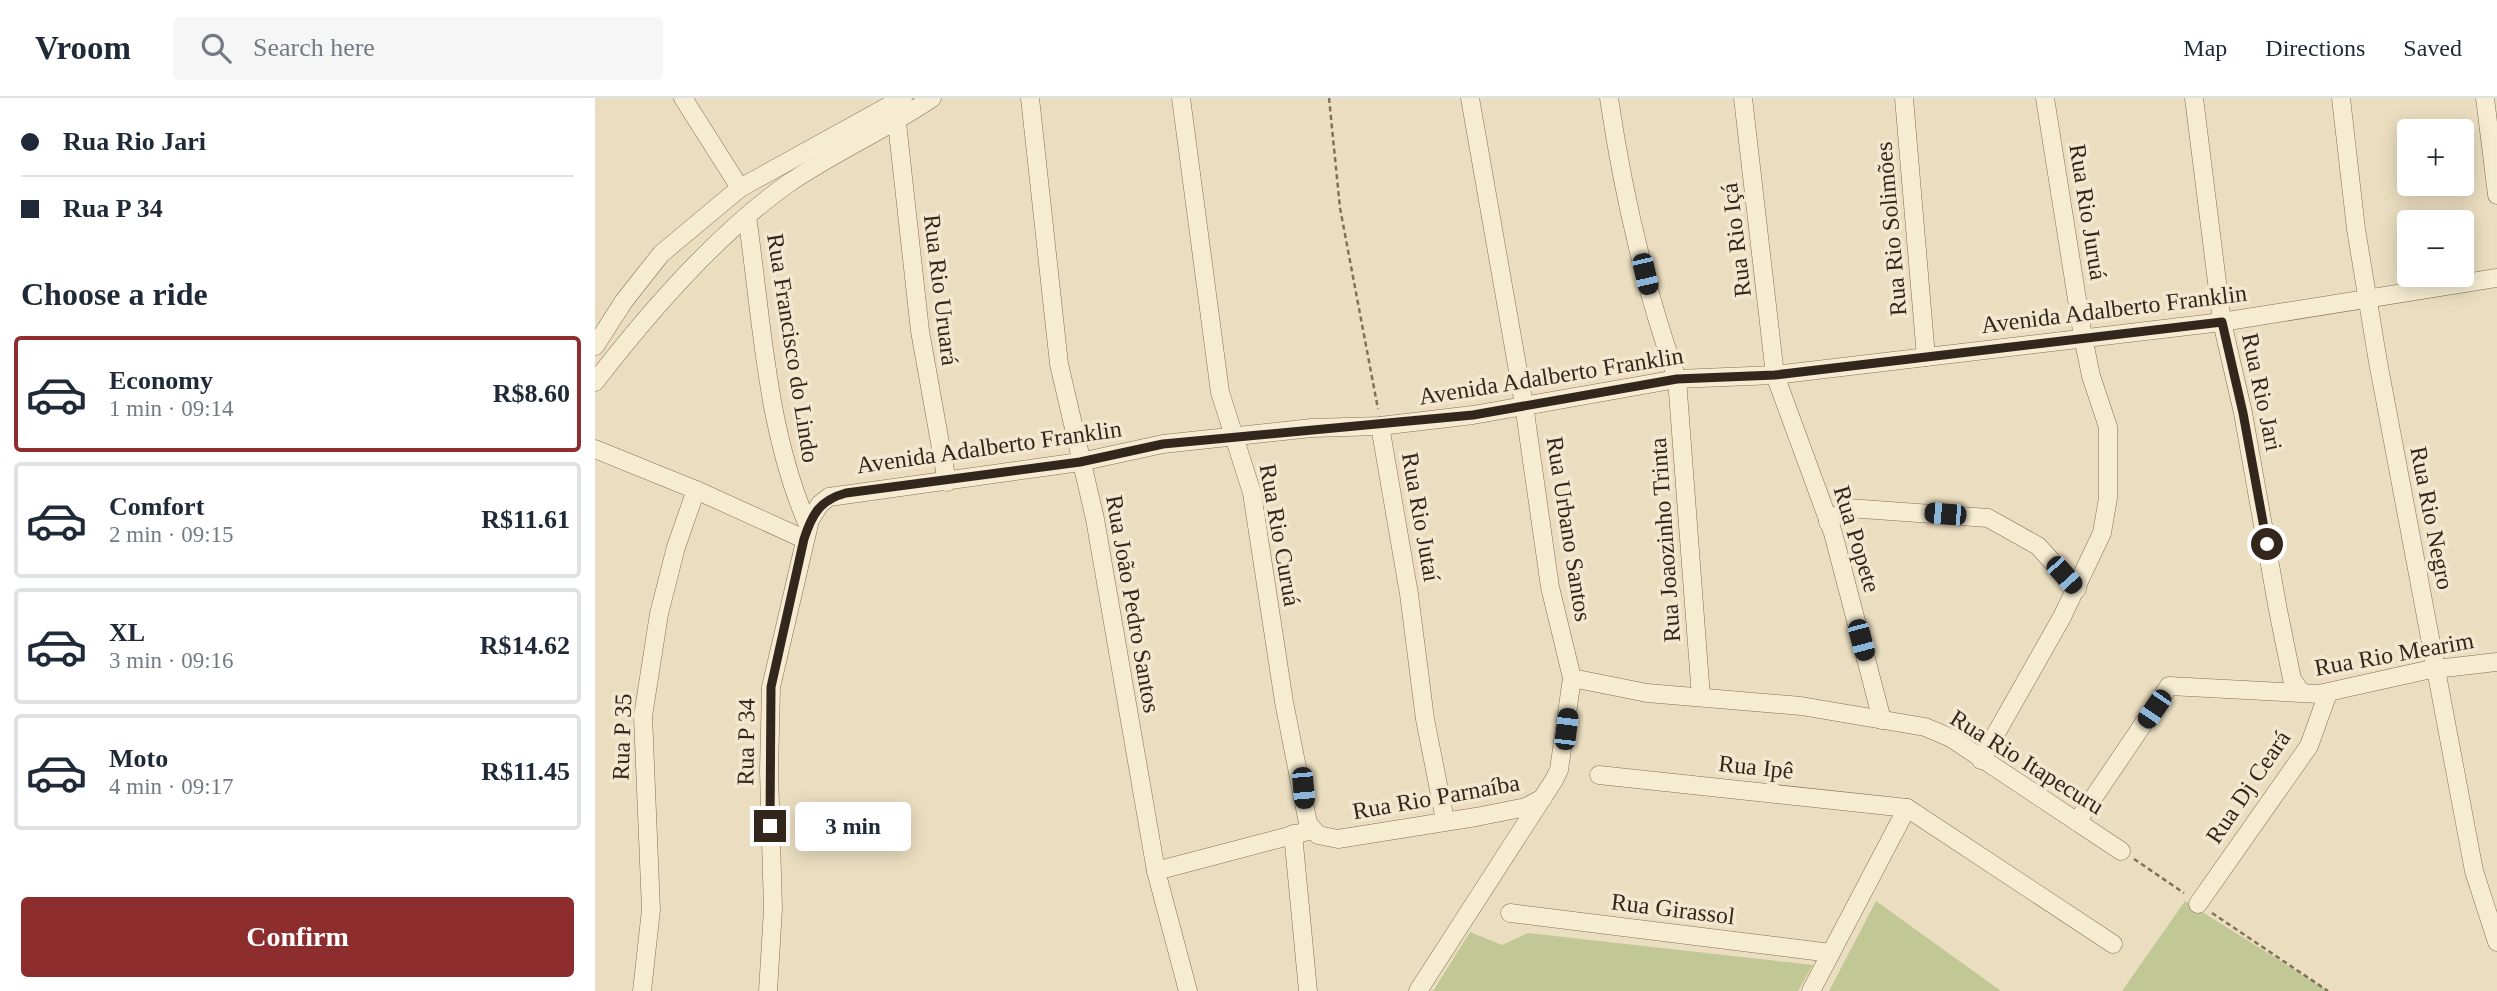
<!DOCTYPE html>
<html lang="en">
<head>
<meta charset="utf-8">
<style>
	:root { --surface:#fff; --page:#f6f6f7; --text:#1f2937; --muted:#747a83; --line:#e0e1e3; --accent:#8e2d2e }
	body { margin:0; font-family:Georgia,serif; background:var(--page); color:var(--text); height:100vh; display:flex; flex-direction:column; font-size:26px; white-space:nowrap }
	* { box-sizing:border-box; margin:0 }
	p { font-size:23px; color:var(--muted) }
	.icon { flex:none; width:38px; height:38px; fill:none; stroke:currentColor; stroke-width:2; stroke-linecap:round; stroke-linejoin:round }
	.map { position:relative; flex:1; overflow:hidden }
	.sheet { display:flex; flex-direction:column; background:var(--surface); width:595px }
	.sheet>* { flex:none }
	.hud { display:grid; align-content:center; height:154px; padding:0 21px; background:var(--surface) }
	.buttons { position:absolute; left:1802px; top:21px; display:grid; gap:14px }
	.buttons a { display:grid; place-items:center; width:77px; height:77px; border-radius:7px; background:var(--surface); box-shadow:0 4px 18px #0003; font-size:35px }
	.end { position:absolute; width:32px; height:32px; margin:-16px; border:9px solid #33271d; background:#fff; box-shadow:0 0 0 4px #fff }
	.from { border-radius:50% }
	.bubble { position:absolute; height:49px; border-radius:7px; background:var(--surface); box-shadow:0 4px 18px #0003; font-size:23px; font-weight:700; line-height:49px; text-align:center }
	.car { position:absolute; width:21px; height:42px; margin:-21px -10px; border-radius:9px; box-shadow:0 0 5px 2px #0007; background:linear-gradient(#222 24%,#8ab4d8 0 40%,#222 0 76%,#8ab4d8 0 86%,#222 0) }
	.hud b { display:flex; align-items:center; gap:24px; height:66px; font-size:26px }
	.hud b+b { border-top:2px solid var(--line) }
	.hud i { width:18px; height:18px; background:var(--text) }
	ul { padding:0; list-style:none }
	li { display:flex; align-items:center; gap:21px; height:116px; margin:0 14px 10px; padding:0 7px; border:4px solid var(--line); border-radius:7px }
	li div { flex:1 }
	li b { display:block; font-size:26px }
	li em { font-style:normal; font-weight:700 }
	li.current { border-color:var(--accent) }
	li>.icon { width:63px; height:63px; stroke-width:1.5 }
	h2 { padding:0 21px; font-size:32px; line-height:84px }
	.cta { display:flex; gap:14px; margin-top:auto; padding:14px 21px }
	.cta a { flex:1; height:80px; border-radius:7px; background:var(--accent); color:#fff; font-size:28px; font-weight:700; line-height:80px; text-align:center }
	header { display:flex; align-items:center; gap:42px; box-sizing:border-box; height:98px; padding:0 35px; background:var(--surface); border-bottom:2px solid var(--line) }
	header strong { font-size:33px }
	nav { display:flex; gap:38px; margin-inline-start:auto; font-size:24px }
	.search { width:490px; height:63px; background:var(--page); display:flex; align-items:center; gap:18px; box-sizing:border-box; padding:0 24px; border-radius:7px; color:var(--muted); font-size:26px }
	main { display:flex; flex:1; min-height:0 }
	.map>svg:first-child { display:block }
</style>
</head>
<body>
<header>
<strong>Vroom</strong>
<div class="search"><svg class="icon" aria-label="search" viewBox="0 0 24 24"><circle cx="10" cy="10" r="6"/><path d="M15 15l6 6"/></svg>Search here</div>
<nav><a>Map</a><a>Directions</a><a>Saved</a></nav>
</header>
<main>
<section class="sheet">
<div class="hud">
<b><i class="from"></i>Rua Rio Jari</b>
<b><i></i>Rua P 34</b>
</div>
<h2>Choose a ride</h2>
<ul>
<li class="current"><svg class="icon" aria-label="car" viewBox="0 0 24 24"><path d="M5 17H2v-5l4-1 3-4h7l3 4 3 1v5h-3M9 17h6M6 11h13"/><circle cx="7" cy="17" r="2"/><circle cx="17" cy="17" r="2"/></svg><div><b>Economy</b><p>1 min · 09:14</p></div><em>R$8.60</em></li>
<li><svg class="icon" aria-label="car" viewBox="0 0 24 24"><path d="M5 17H2v-5l4-1 3-4h7l3 4 3 1v5h-3M9 17h6M6 11h13"/><circle cx="7" cy="17" r="2"/><circle cx="17" cy="17" r="2"/></svg><div><b>Comfort</b><p>2 min · 09:15</p></div><em>R$11.61</em></li>
<li><svg class="icon" aria-label="car" viewBox="0 0 24 24"><path d="M5 17H2v-5l4-1 3-4h7l3 4 3 1v5h-3M9 17h6M6 11h13"/><circle cx="7" cy="17" r="2"/><circle cx="17" cy="17" r="2"/></svg><div><b>XL</b><p>3 min · 09:16</p></div><em>R$14.62</em></li>
<li><svg class="icon" aria-label="car" viewBox="0 0 24 24"><path d="M5 17H2v-5l4-1 3-4h7l3 4 3 1v5h-3M9 17h6M6 11h13"/><circle cx="7" cy="17" r="2"/><circle cx="17" cy="17" r="2"/></svg><div><b>Moto</b><p>4 min · 09:17</p></div><em>R$11.45</em></li>
</ul>
<div class="cta"><a>Confirm</a></div>
</section>
<div class="map">
<svg width="1902" height="893" viewBox="0 0 1902 893">
	<rect width="100%" height="100%" fill="#ebdec0"/>
	<g fill="#c2c895">
		<path d="M1281,803L1406,893H1234Z"/>
		<path d="M1590,803L1733,893H1527Z"/>
		<path d="M875,834L907,847L933,835L1218,867L1203,893H838Z"/>
	</g>
	<g fill="none" stroke-linecap="round" stroke-linejoin="round">
		<defs>
			<g id="street">
				<path d="M88,0L145,90"/>
				<path d="M435,0L464,266L500,421L561,773L593,893"/>
				<path d="M586,0L625,294L657,395L689,604L713,725L723,737L743,741L881,719L931,709L948,700"/>
				<path d="M1014,0C1028,95 1050,191 1082,281L1106,599"/>
				<path d="M1148,0L1180,277L1238,435L1287,622"/>
				<path d="M1309,0L1331,259"/>
				<path d="M1599,0L1627,224L1648,315L1683,512L1697,581L1705,593"/>
				<path d="M1746,0L1761,131L1783,264L1879,773L1902,844"/>
				<path d="M1890,0L1902,97"/>
				<path d="M301,16L325,233L352,384"/>
				<path d="M152,118C167,221 171,332 213,427"/>
				<path d="M0,248L29,203L66,156L145,90L308,0"/>
				<path d="M0,284C54,214 121,136 194,85C240,54 291,31 337,0"/>
				<path d="M785,328L814,496L830,621L850,722"/>
				<path d="M0,351L101,392L209,441"/>
				<path d="M1233,424L1253,410L1393,420L1443,448L1482,491"/>
				<path d="M977,580L1052,595L1206,608L1330,629L1356,640L1526,753"/>
				<path d="M1386,662L1467,519L1507,435L1513,400V329L1496,278L1488,239L1450,0"/>
				<path d="M1004,677L1312,710L1518,846"/>
				<path d="M1482,724L1574,588L1724,596L1832,572L1902,564"/>
				<path d="M698,736L713,893"/>
				<path d="M561,773L717,732"/>
				<path d="M1603,806L1714,648L1733,595"/>
				<path d="M915,815L1236,855"/>
				<path d="M47,893L56,812L48,618L64,516L81,449L101,392"/>
				<path d="M173,893L178,811L174,673L176,589L215,422L225,406L234,399L485,364L568,346L717,330L785,328L878,317L1082,281L1180,277L1627,224L1902,180"/>
				<path d="M823,893L959,682L964,672L977,580L955,489L929,307L875,0"/>
				<path d="M1216,893L1312,710"/>
			</g>
		</defs>
		<use href="#street" stroke="#836f59" stroke-width="19"/>
		<g stroke="#836f59" stroke-width="2.5" stroke-dasharray="5 3.5" stroke-linecap="butt">
			<path d="M734,0L745,110L783,311"/>
			<path d="M1539,761L1589,795"/>
			<path d="M1617,815L1733,893"/>
		</g>
		<use href="#street" stroke="#f6ecd2" stroke-width="18"/>
	</g>
	<g fill="none" stroke-linecap="round" stroke-linejoin="round">
		<path stroke="#33271d" stroke-width="9" d="M175,728L176,589L209,441C217,416 225,402 251,395L485,364L568,346L878,317L1082,281L1180,277L1627,224L1648,315L1672,446"/>
	</g>
	<g text-anchor="middle" stroke-width="7" stroke-linejoin="round" paint-order="stroke">
		<g font-size="24" fill="#33271d" stroke="#f3e8cf">
			<text transform="translate(1493 114) rotate(81)" y="8">Rua Rio Juruá</text>
			<text transform="translate(1296 131) rotate(-95)" y="8">Rua Rio Solimões</text>
			<text transform="translate(1141 142) rotate(-97)" y="8">Rua Rio Içá</text>
			<text transform="translate(346 192) rotate(83)" y="8">Rua Rio Uruará</text>
			<text transform="translate(1519 211) rotate(-7)" y="8">Avenida Adalberto Franklin</text>
			<text transform="translate(198 250) rotate(81)" y="8">Rua Francisco do Lindo</text>
			<text transform="translate(956 278) rotate(-9)" y="8">Avenida Adalberto Franklin</text>
			<text transform="translate(1667 294) rotate(78)" y="8">Rua Rio Jari</text>
			<text transform="translate(394 349) rotate(-8)" y="8">Avenida Adalberto Franklin</text>
			<text transform="translate(826 419) rotate(80)" y="8">Rua Rio Jutaí</text>
			<text transform="translate(1837 420) rotate(79)" y="8">Rua Rio Negro</text>
			<text transform="translate(974 431) rotate(81)" y="8">Rua Urbano Santos</text>
			<text transform="translate(685 437) rotate(80)" y="8">Rua Rio Curuá</text>
			<text transform="translate(1262 441) rotate(73)" y="8">Rua Popete</text>
			<text transform="translate(1070 442) rotate(-94)" y="8">Rua Joaozinho Trinta</text>
			<text transform="translate(538 506) rotate(80)" y="8">Rua João Pedro Santos</text>
			<text transform="translate(1799 556) rotate(-10)" y="8">Rua Rio Mearim</text>
			<text transform="translate(27 639) rotate(-88)" y="8">Rua P 35</text>
			<text transform="translate(151 644) rotate(-89)" y="8">Rua P 34</text>
			<text transform="translate(1432 664) rotate(32)" y="8">Rua Rio Itapecuru</text>
			<text transform="translate(1161 669) rotate(6)" y="8">Rua Ipê</text>
			<text transform="translate(1653 689) rotate(-56)" y="8">Rua Dj Ceará</text>
			<text transform="translate(841 699) rotate(-10)" y="8">Rua Rio Parnaíba</text>
			<text transform="translate(1078 811) rotate(7)" y="8">Rua Girassol</text>
		</g>
	</g>
</svg>
<div class="buttons">
<a>+</a>
<a>−</a>
</div>
<i class="end from" style="left:1672px;top:446px"></i>
<i class="end" style="left:175px;top:728px"></i>
<div class="bubble" style="left:200px;top:704px;width:116px">3 min</div>
<i class="car" style="left:1050px;top:176px;rotate:167deg"></i>
<i class="car" style="left:1350px;top:416px;rotate:275deg"></i>
<i class="car" style="left:1469px;top:477px;rotate:138deg"></i>
<i class="car" style="left:1266px;top:542px;rotate:165deg"></i>
<i class="car" style="left:1559px;top:611px;rotate:214deg"></i>
<i class="car" style="left:971px;top:631px;rotate:7deg"></i>
<i class="car" style="left:708px;top:690px;rotate:175deg"></i>
</div>
</main>
</body>
</html>
